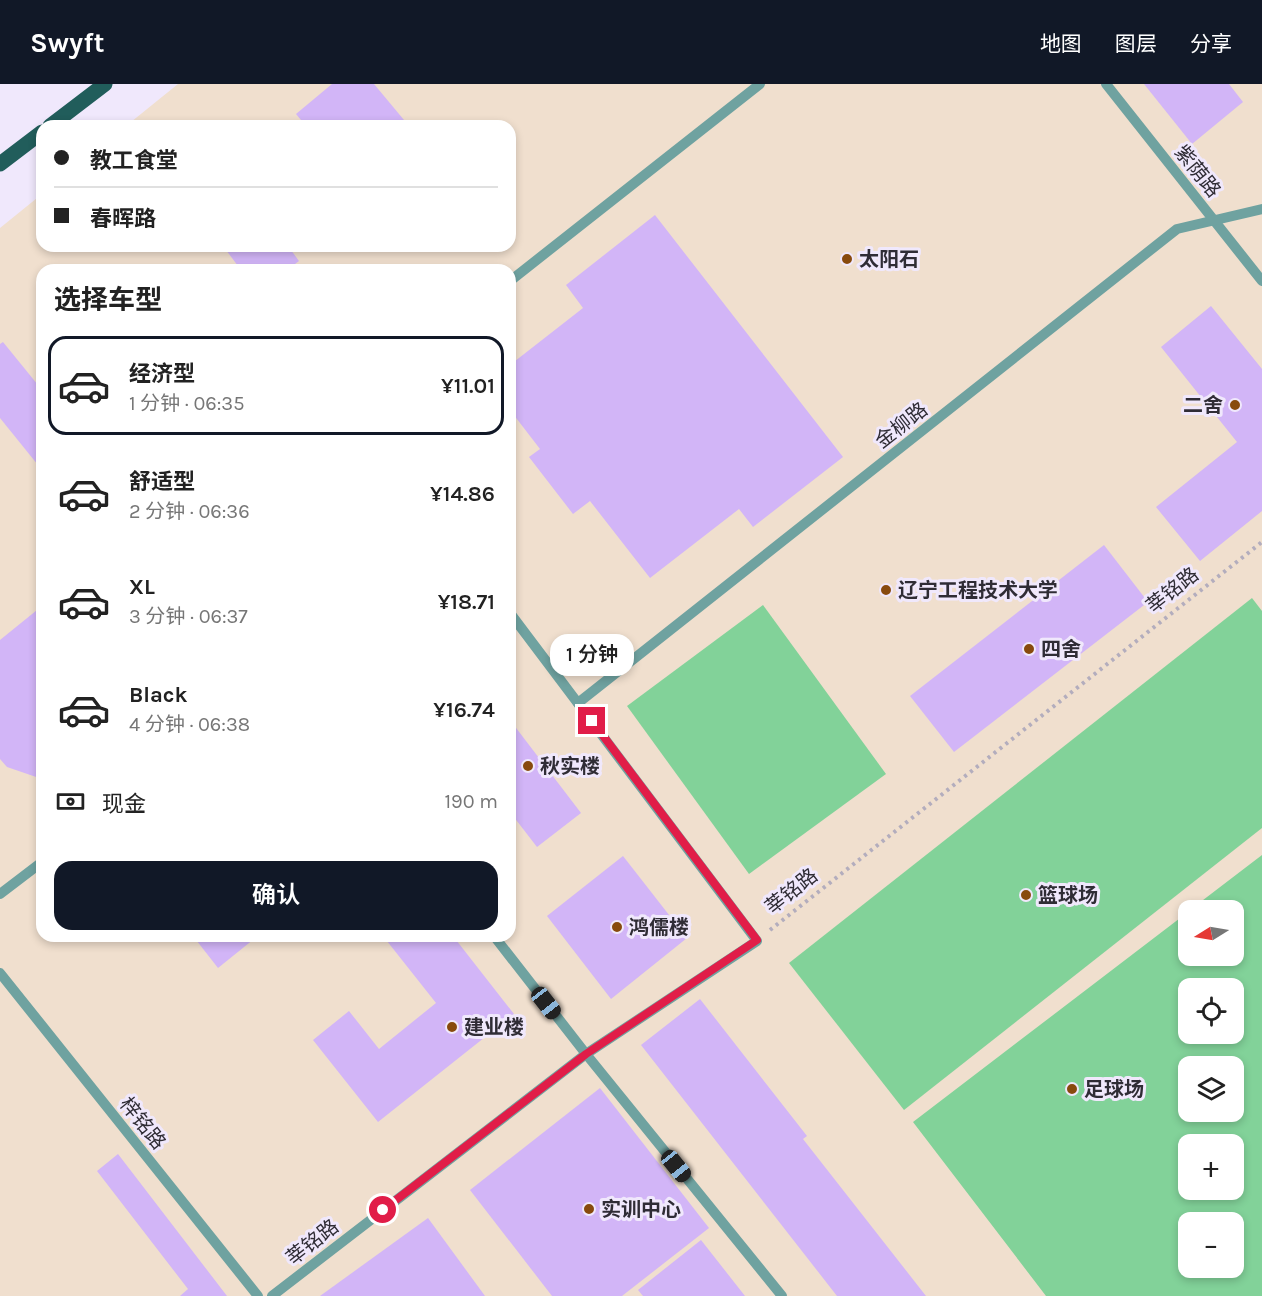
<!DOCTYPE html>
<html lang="zh">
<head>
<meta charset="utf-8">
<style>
	:root { --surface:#fff; --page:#f2f2f2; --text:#222; --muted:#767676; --line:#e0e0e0; --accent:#111827 }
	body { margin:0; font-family:Karla,"Noto Sans SC",sans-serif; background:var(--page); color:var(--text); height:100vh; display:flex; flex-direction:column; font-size:22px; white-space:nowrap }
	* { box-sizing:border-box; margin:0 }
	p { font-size:20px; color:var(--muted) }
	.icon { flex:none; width:33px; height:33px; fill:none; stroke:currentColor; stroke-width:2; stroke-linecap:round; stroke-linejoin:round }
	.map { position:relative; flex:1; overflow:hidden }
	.drawer { position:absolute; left:36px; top:180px; width:480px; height:678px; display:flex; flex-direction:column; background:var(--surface); border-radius:18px; box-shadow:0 3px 9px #0003 }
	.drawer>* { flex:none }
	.top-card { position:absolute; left:36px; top:36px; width:480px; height:132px; border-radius:18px; box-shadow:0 3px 9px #0003; display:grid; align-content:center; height:132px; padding:0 18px; background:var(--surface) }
	.needle { width:39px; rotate:259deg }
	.fabs { position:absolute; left:1178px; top:816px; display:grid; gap:12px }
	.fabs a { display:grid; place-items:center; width:66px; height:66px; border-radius:12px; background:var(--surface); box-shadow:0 3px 9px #0003; font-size:30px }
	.end { position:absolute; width:27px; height:27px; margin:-14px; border:8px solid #e11d48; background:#fff; box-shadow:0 0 0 3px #fff }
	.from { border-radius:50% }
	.bubble { position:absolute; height:42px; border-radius:18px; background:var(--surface); box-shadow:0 3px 9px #0003; font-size:20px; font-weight:600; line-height:42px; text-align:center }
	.car { position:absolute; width:18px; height:36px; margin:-18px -9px; border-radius:8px; box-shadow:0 0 4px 2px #0007; background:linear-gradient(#222 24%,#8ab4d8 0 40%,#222 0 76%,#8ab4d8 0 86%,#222 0) }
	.top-card b { display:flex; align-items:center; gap:21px; height:57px; font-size:22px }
	.top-card b+b { border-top:2px solid var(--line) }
	.top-card i { width:15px; height:15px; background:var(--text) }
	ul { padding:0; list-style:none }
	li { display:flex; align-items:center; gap:18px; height:99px; margin:0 12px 9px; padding:0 6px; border:3px solid transparent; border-radius:18px }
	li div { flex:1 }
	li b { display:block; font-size:22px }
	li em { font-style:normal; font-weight:600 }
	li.selected { border-color:var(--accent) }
	li>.icon { width:54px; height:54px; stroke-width:1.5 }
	h2 { padding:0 18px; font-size:27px; line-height:72px }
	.pay { display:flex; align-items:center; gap:15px; height:66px; padding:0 18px; font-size:22px }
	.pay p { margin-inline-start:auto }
	.cta { display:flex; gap:12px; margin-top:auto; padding:12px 18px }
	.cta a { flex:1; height:69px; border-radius:18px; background:var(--accent); color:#fff; font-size:24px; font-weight:600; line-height:69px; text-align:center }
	header { display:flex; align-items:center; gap:36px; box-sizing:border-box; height:84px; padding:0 30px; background:var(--accent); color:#fff }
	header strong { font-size:28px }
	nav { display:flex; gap:33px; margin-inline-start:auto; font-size:21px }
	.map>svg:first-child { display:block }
</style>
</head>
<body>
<header>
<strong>Swyft</strong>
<nav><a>地图</a><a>图层</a><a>分享</a></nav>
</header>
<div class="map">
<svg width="1262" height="1212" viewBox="0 0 1262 1212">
	<rect width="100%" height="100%" fill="#f0e8fc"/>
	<path fill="#f0dfce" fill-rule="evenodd" d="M178,0H1262V1212H0V144L42,110V162H510V42H126ZM42,186H510V852H42ZM1188,826H1233V872H1188ZM1188,904H1233V950H1188ZM1188,982H1233V1028H1188ZM1188,1060H1233V1106H1188ZM1188,1138H1233V1184H1188Z"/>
	<g fill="#82d299" fill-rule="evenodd">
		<path d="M1252,514L1262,527V744L904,1026L789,879Z"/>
		<path d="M763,521L886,690L749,790L627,622Z"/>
		<path d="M1262,771V1212H1046L913,1038L1188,828V872H1233V826H1190ZM1188,904H1233V950H1188ZM1188,982H1233V1028H1188ZM1188,1060H1233V1106H1188ZM1188,1138H1233V1184H1188Z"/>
	</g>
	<g fill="#d2b5f7">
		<path d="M332,0H374L409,42H306L296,30Z"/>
		<path d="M1144,0H1229L1243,18L1192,60Z"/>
		<path d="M655,131L843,373L753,443L739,425L650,494L590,417L573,430L529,373L540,365L510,326V281L583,224L566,201Z"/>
		<path d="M223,162H288L299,177L287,186H241Z"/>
		<path d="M1211,222L1262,285V427L1200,477L1156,423L1237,358L1161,263Z"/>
		<path d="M3,258L42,306V386L0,334V260Z"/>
		<path d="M1104,461L1148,518L954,668L910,612Z"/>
		<path d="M42,522V695L7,683L0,675V556Z"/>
		<path d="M510,636L581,729L537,763L510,728Z"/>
		<path d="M623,772L687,854L611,915L547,832Z"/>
		<path d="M193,852H252L254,855L218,884Z"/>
		<path d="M383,852H453L514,930L378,1038L313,956L349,927L379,965L436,919Z"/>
		<path d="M700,915L807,1052L803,1055L926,1212H837L641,961Z"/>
		<path d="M600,1004L709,1144L622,1212H552L470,1106Z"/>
		<path d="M118,1070L227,1212H180L188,1205L97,1087Z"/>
		<path d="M428,1134L485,1212H320Z"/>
		<path d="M701,1156L745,1212H643L638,1206Z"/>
	</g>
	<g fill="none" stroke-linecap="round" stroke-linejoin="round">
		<path stroke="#b3adbd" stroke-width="4" stroke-dasharray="3 4.5" stroke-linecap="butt" d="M770,846L1262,458"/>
		<g stroke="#6fa2a0" stroke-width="10">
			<path d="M1106,0L1262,197"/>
			<path d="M510,197L760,0"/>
			<path d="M578,619L1177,145L1262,125"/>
			<path d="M0,810L42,778"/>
			<path d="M494,852L586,970L782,1212"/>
			<path d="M0,889L258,1212"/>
			<path d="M272,1212L586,970L757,857L510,529"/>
		</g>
		<g stroke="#215d5b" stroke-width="15">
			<path d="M50,42L105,0"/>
			<path d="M0,80L42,48"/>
		</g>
	</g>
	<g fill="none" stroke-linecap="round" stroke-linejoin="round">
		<path stroke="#e11d48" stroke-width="8" d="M383,1126L586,970L757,856L592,637"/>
	</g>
	<g fill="#884a0d" stroke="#f0e8fc" stroke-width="2">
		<circle cx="847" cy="175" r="6"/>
		<circle cx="1235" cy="321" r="6"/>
		<circle cx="886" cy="506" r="6"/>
		<circle cx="1029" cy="565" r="6"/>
		<circle cx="528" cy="682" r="6"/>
		<circle cx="1026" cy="811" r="6"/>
		<circle cx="617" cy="843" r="6"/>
		<circle cx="452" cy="943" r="6"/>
		<circle cx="1072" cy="1005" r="6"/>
		<circle cx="589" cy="1125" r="6"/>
	</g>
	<g text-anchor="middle" stroke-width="6" stroke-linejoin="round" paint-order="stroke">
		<g font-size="20" fill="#2f2c35" stroke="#f0e8fc">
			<text transform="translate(1198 87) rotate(51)" y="7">紫荫路</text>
			<text transform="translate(901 341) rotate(-38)" y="7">金柳路</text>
			<text transform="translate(1172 506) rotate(-38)" y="7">莘铭路</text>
			<text transform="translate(791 807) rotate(-38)" y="7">莘铭路</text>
			<text transform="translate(143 1039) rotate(51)" y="7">梓铭路</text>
			<text transform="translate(312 1158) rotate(-38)" y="7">莘铭路</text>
		</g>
		<g font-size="20" font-weight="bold" fill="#2f2c35" stroke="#f0e8fc" text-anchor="start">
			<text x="859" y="182">太阳石</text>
			<text x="1223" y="328" text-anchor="end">二舍</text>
			<text x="898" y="513">辽宁工程技术大学</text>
			<text x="1041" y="572">四舍</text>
			<text x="540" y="689">秋实楼</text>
			<text x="1038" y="818">篮球场</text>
			<text x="629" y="850">鸿儒楼</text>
			<text x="464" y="950">建业楼</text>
			<text x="1084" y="1012">足球场</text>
			<text x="601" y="1132">实训中心</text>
		</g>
	</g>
</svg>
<div class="fabs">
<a><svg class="needle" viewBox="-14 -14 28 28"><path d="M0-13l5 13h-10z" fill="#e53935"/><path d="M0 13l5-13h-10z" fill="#767676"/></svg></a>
<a><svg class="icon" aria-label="locate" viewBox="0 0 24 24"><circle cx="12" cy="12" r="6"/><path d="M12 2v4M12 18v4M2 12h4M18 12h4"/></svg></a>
<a><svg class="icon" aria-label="layers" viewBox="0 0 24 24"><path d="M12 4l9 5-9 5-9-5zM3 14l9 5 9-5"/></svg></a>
<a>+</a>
<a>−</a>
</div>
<i class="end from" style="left:383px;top:1126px"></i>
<i class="end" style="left:592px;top:637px"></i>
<div class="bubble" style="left:550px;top:550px;width:84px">1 分钟</div>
<i class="car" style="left:546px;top:919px;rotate:142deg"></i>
<i class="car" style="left:676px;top:1082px;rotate:141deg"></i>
<div class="top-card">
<b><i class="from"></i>教工食堂</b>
<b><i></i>春晖路</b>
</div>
<section class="drawer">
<h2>选择车型</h2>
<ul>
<li class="selected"><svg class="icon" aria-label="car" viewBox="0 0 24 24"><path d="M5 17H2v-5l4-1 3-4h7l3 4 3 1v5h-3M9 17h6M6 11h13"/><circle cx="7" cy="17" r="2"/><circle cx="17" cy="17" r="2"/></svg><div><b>经济型</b><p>1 分钟 · 06:35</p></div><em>¥11.01</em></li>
<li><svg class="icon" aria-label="car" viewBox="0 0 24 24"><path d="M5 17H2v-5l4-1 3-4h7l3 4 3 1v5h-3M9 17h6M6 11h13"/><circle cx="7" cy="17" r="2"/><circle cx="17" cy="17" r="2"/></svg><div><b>舒适型</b><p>2 分钟 · 06:36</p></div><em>¥14.86</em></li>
<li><svg class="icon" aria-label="car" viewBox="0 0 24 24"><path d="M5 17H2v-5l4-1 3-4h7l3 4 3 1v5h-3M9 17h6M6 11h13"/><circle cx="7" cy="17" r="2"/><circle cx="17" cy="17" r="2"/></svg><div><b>XL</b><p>3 分钟 · 06:37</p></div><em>¥18.71</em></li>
<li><svg class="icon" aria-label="car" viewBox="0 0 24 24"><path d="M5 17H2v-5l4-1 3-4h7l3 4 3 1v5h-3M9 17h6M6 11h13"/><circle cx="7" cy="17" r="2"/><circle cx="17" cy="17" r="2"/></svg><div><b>Black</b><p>4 分钟 · 06:38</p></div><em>¥16.74</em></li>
</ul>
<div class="pay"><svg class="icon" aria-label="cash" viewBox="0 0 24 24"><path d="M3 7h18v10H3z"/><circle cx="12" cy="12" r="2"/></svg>现金<p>190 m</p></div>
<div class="cta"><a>确认</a></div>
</section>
</div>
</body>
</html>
